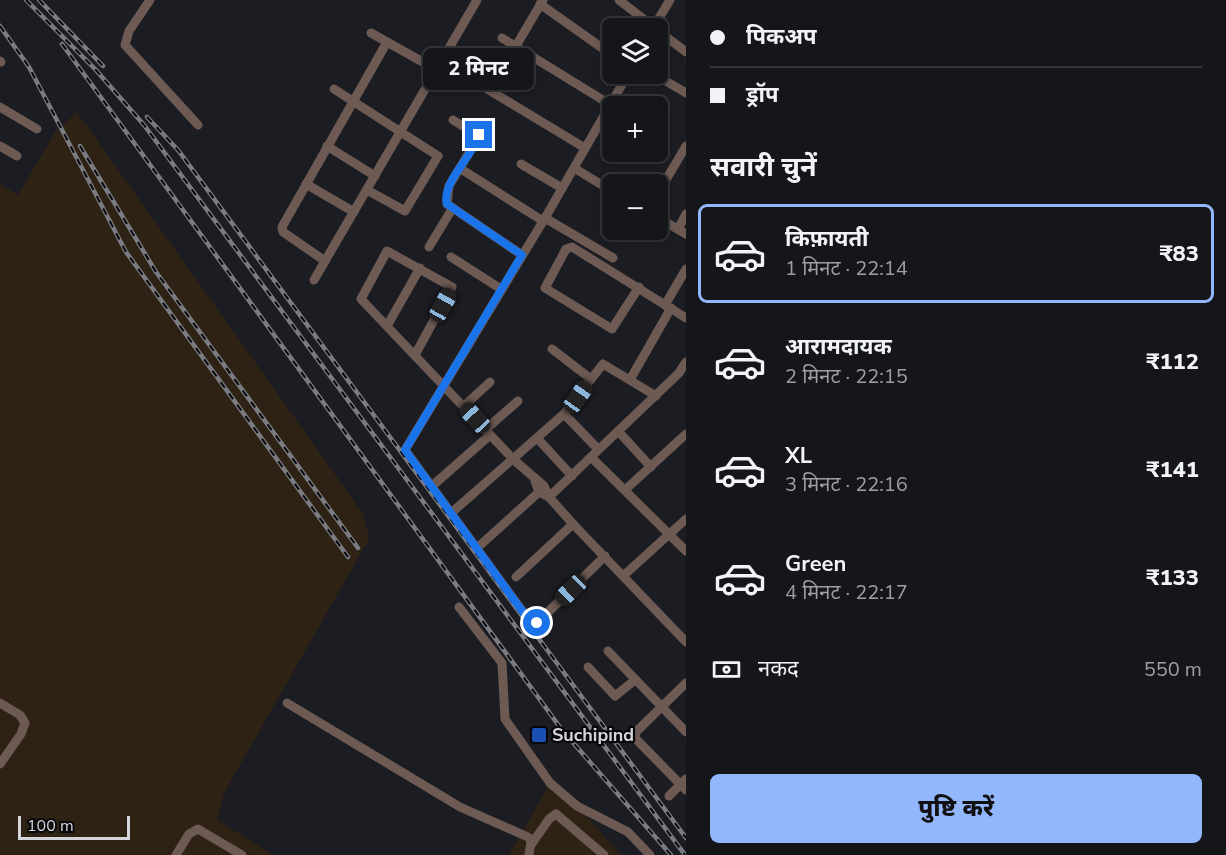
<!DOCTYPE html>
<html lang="hi">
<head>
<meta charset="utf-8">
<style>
	:root { --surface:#14161a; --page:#1d1f23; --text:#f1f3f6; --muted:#9d9fa2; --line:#333539; --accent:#93b7fd }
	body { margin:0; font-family:"Nunito Sans","Noto Sans Devanagari",sans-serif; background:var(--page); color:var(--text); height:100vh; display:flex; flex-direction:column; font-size:22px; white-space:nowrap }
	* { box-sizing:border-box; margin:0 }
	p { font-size:20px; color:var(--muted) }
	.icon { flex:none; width:33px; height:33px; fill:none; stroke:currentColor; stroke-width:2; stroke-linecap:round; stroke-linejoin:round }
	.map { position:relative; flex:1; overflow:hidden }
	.side { display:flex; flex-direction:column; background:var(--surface); width:540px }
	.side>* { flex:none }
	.banner { display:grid; align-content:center; height:132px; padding:0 24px; background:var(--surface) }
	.buttons { position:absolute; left:602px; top:18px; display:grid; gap:12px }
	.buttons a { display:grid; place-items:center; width:66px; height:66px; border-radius:9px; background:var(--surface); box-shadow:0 3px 9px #0003,0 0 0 2px var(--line); font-size:30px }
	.scale { position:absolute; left:18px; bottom:15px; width:112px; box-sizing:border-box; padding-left:6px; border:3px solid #d4d5da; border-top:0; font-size:16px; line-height:21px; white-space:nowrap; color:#d4d5da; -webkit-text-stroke:4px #07070a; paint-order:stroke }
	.end { position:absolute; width:27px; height:27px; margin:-14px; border:8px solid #1a73e8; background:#fff; box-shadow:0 0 0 3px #fff }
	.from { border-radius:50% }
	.bubble { position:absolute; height:42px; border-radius:9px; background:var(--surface); box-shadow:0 3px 9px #0003,0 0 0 2px var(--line); font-size:20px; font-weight:800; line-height:42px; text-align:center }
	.car { position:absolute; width:18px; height:36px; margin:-18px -9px; border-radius:8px; box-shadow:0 0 4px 2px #0007; background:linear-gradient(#222 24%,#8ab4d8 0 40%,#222 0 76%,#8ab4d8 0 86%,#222 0) }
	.banner b { display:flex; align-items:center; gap:21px; height:57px; font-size:22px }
	.banner b+b { border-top:2px solid var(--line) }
	.banner i { width:15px; height:15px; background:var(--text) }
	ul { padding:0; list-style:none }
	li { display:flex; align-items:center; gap:18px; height:99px; margin:0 12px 9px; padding:0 12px; border:3px solid transparent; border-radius:9px }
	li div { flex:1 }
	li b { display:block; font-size:22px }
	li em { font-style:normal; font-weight:800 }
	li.active { border-color:var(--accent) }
	li>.icon { width:54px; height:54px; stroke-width:1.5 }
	h2 { padding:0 24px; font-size:27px; line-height:72px }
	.pay { display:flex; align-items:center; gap:15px; height:66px; padding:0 24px; font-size:22px }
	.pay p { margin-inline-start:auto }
	.primary-button { display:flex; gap:12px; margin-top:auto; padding:12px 24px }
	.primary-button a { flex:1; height:69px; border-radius:9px; background:var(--accent); color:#111; font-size:24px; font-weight:800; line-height:69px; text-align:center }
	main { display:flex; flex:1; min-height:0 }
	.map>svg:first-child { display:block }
</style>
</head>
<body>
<main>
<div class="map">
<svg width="686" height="855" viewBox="0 0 686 855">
	<rect width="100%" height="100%" fill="#1b1d23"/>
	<g fill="#2d2214">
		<path d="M77,112L364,515L369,539L224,793L217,820L274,855H0V184L18,195L55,132Z"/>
		<path d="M549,785L589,819L621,855H509Z"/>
	</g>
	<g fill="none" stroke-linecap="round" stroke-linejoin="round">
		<g stroke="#6c5a53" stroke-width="9">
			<path d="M150,0L129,31L125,45L198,125"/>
			<path d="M619,0L655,28"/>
			<path d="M540,4L612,55"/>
			<path d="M653,28L670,0"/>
			<path d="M657,30L686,52"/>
			<path d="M371,33L437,70"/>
			<path d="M502,38L611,105"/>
			<path d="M516,46L543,0"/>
			<path d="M0,61L1,62"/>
			<path d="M654,74L686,93"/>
			<path d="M474,81L585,148"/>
			<path d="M334,89L438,156L405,211L367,190"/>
			<path d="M0,107L37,129"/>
			<path d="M453,120L479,136L449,186L447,204L522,255"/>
			<path d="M0,146L17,156"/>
			<path d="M327,146L375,176"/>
			<path d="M521,164L562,188"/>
			<path d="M574,168L612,191"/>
			<path d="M461,169L543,221"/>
			<path d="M306,184L354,212"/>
			<path d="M657,195L686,146"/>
			<path d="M657,217L686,234"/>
			<path d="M545,218L613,258"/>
			<path d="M678,229L686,214"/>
			<path d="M429,247L452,209"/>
			<path d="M451,257L501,289"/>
			<path d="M325,261L283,232L282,227L387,42"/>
			<path d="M314,280L477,0"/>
			<path d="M639,287L612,329L545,288L566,249L572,247L686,318"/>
			<path d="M665,305L686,269"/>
			<path d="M387,326L420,268"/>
			<path d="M552,349L591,379"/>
			<path d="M415,355L452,287L387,251L361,299L514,460L544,486L549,497L573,524L686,642"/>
			<path d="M631,378L671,308"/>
			<path d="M464,406L490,382"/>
			<path d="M564,414L598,449"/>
			<path d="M486,429L518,401"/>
			<path d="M618,431L651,467"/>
			<path d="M537,438L572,476"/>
			<path d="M591,457L686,551"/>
			<path d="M535,481L539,492L549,497L679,373L686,362"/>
			<path d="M431,487L490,435"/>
			<path d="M625,490L686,434"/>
			<path d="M450,514L564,414L603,364L656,396"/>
			<path d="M476,549L539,492"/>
			<path d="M605,556L537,623H531L405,450L545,218L628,74"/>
			<path d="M623,576L686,519"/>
			<path d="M516,577L573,524"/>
			<path d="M459,607L502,663L505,719L550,783L577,806L628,832L650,855"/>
			<path d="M608,651L686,732"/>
			<path d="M588,667L615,696L635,680"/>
			<path d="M686,683L637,731L634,737L686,790"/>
			<path d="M0,703L20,715L25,723L21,734L0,764"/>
			<path d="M287,703L460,807L528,837L531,841L529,855"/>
			<path d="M669,796L686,779"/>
			<path d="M531,845L549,819L556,814L604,855"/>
			<path d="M176,855L189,834L198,829L242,855"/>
		</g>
		<defs>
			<g id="rail">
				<path d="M26,0L95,69L144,125L685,855"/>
				<path d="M39,0L103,66"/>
				<path d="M0,26L29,67L126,252L348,557"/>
				<path d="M62,44L562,730L671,855"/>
				<path d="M147,117L178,150L686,838"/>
				<path d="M80,146L156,272L358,548"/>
			</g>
		</defs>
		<use href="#rail" stroke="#7b7c82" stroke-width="4.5"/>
		<use href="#rail" stroke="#07070a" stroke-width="2" stroke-dasharray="7" stroke-linecap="butt"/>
	</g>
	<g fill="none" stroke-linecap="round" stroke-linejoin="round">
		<path stroke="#1a73e8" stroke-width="8" d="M479,135C473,156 441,183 447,204L522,255L405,450L531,623H537"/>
	</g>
	<rect fill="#1a4fb4" stroke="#07070a" stroke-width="2" x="531" y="727" width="16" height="16" rx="3"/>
	<g text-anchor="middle" stroke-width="4.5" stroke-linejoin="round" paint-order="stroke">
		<g font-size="18" font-weight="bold" fill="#d4d5da" stroke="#07070a" text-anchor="start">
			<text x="552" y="741">Suchipind</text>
		</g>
	</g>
</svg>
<div class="buttons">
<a><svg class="icon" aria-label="layers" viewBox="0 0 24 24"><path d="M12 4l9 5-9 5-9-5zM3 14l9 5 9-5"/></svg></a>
<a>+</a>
<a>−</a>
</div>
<div class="scale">100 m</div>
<i class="end from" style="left:537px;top:623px"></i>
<i class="end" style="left:479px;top:135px"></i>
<div class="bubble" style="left:423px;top:48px;width:111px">2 मिनट</div>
<i class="car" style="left:443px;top:305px;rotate:29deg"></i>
<i class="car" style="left:578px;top:397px;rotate:35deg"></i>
<i class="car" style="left:475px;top:418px;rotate:317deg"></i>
<i class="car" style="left:571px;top:590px;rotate:226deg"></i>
</div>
<section class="side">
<div class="banner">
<b><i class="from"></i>पिकअप</b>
<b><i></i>ड्रॉप</b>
</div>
<h2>सवारी चुनें</h2>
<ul>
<li class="active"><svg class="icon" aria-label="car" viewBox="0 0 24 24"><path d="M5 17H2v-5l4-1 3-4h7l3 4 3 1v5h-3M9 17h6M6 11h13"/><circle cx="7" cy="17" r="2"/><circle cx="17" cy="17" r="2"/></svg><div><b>किफ़ायती</b><p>1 मिनट · 22:14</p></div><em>₹83</em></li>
<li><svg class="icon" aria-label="car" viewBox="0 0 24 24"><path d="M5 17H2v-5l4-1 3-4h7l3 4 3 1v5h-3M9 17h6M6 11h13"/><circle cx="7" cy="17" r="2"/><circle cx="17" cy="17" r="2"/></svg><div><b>आरामदायक</b><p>2 मिनट · 22:15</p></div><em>₹112</em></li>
<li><svg class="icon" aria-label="car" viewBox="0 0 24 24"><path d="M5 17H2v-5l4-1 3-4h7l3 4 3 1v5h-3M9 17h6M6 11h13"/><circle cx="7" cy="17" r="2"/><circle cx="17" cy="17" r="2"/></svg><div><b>XL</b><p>3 मिनट · 22:16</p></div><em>₹141</em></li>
<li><svg class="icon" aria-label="car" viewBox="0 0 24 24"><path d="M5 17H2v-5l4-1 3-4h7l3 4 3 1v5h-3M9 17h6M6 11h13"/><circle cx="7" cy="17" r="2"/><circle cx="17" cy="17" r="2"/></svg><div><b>Green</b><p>4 मिनट · 22:17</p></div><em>₹133</em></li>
</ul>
<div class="pay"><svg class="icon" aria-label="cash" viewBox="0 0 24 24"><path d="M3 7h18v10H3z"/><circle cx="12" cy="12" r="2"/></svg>नकद<p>550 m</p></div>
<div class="primary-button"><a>पुष्टि करें</a></div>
</section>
</main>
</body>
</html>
